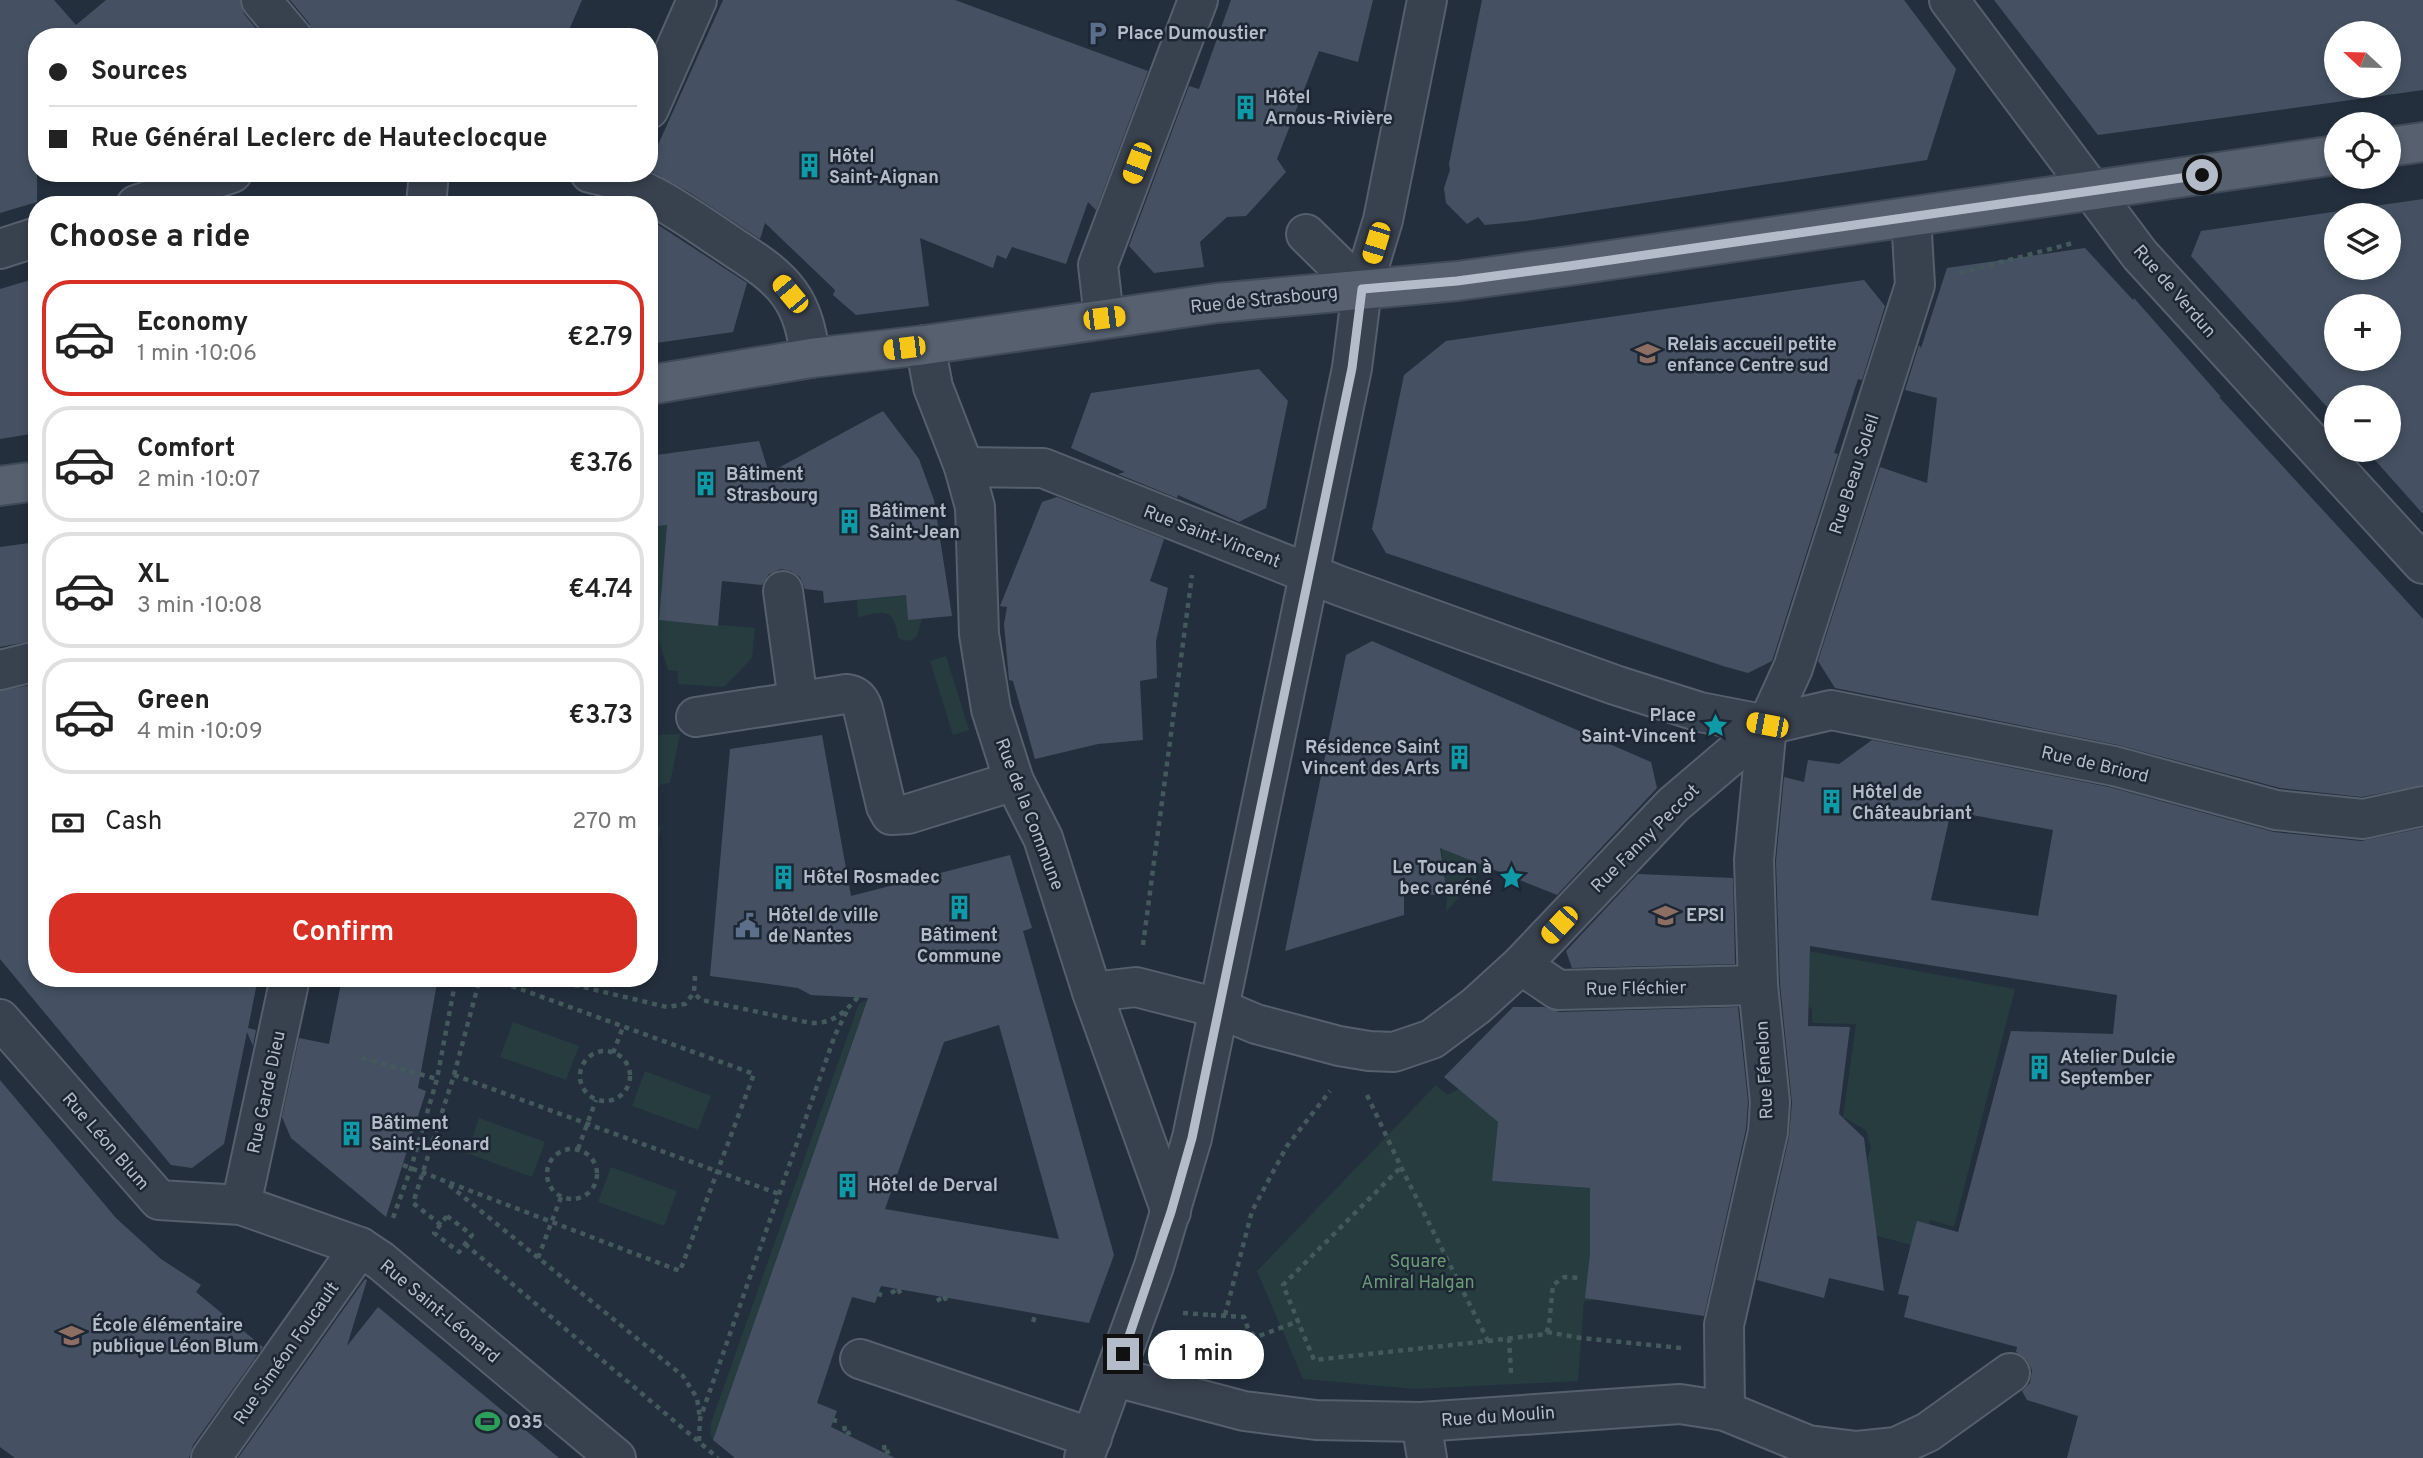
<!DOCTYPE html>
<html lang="en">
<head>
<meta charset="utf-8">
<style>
	:root { --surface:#fff; --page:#f6f6f6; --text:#222; --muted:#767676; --line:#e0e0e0; --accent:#d93025 }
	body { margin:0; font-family:Overpass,sans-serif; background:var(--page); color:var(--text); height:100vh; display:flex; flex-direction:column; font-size:26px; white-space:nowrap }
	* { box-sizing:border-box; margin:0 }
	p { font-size:23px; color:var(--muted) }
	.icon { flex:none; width:38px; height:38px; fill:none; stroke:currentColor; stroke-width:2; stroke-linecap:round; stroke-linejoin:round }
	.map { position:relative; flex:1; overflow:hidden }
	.drawer { position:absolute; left:28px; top:196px; width:630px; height:791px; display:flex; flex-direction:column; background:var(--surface); border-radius:28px; box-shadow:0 4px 10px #0003 }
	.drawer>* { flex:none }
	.banner { position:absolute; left:28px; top:28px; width:630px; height:154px; border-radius:28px; box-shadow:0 4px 10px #0003; display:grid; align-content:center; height:154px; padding:0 21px; background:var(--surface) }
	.needle { width:46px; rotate:292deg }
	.controls { position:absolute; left:2324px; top:21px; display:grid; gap:14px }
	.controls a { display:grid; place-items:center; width:77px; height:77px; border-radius:50%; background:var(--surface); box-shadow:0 4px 10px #0003; font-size:35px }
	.end { position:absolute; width:32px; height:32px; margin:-16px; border:9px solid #b4bcc9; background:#111; box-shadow:0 0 0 4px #111 }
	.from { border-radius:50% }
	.bubble { position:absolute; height:49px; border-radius:24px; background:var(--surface); box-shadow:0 4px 10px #0003; font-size:23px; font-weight:600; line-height:49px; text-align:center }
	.car { position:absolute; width:21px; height:42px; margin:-21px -10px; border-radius:9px; box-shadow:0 0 5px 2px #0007; background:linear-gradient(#f5c518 24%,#345 0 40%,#f5c518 0 76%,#345 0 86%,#f5c518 0) }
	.banner b { display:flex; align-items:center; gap:24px; height:66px; font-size:26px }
	.banner b+b { border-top:2px solid var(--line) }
	.banner i { width:18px; height:18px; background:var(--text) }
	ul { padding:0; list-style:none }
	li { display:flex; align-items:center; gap:21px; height:116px; margin:0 14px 10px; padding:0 7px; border:4px solid var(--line); border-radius:28px }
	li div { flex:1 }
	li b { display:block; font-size:26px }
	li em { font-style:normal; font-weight:600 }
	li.active { border-color:var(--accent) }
	li>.icon { width:63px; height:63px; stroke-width:1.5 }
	h2 { padding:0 21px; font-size:32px; line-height:84px }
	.pay { display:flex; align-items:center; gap:18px; height:77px; padding:0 21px; font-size:26px }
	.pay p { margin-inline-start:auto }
	.primary-button { display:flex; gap:14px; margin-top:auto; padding:14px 21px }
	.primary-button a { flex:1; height:80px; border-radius:28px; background:var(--accent); color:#fff; font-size:28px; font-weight:600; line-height:80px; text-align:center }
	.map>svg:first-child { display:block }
</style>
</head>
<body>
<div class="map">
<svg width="2423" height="1458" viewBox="0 0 2423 1458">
	<rect width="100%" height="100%" fill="#242f3e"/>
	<g fill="#263c3f">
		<path d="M667,525L659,620L755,628L752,658L724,687L678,684V671L668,670L649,608V527Z"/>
		<path d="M906,595L908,619H922L917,636L910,641L899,639C897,634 897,628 894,622C889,606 871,615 858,617L857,600Z"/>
		<path d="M946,656L969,730L953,735L930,661Z"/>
		<path d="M680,734L670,783L661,784L654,792L649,791V735Z"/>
		<path d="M649,815L653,823L661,828L649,887Z"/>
		<path d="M1441,848L1486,866L1446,912L1447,895Z"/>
		<path d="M1781,946L2015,989L1954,1227L1930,1220L1923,1248L1862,1232L1857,1197L1871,1148L1866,1130L1843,1117L1856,1024L1812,1023V1008L1787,1007Z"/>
		<path d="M867,1000L713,1440L710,1435L711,1423L857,1009L860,1003Z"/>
		<path d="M513,1022L579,1046L566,1080L500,1057Z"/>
		<path d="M645,1071L711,1096L698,1130L632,1106Z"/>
		<path d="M1436,1085L1447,1095L1459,1089L1498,1122L1492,1181L1590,1188V1254L1598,1300L1584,1301L1578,1381L1415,1389L1303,1379L1257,1271Z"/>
		<path d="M479,1118L545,1142L532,1177L467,1153Z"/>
		<path d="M611,1167L677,1191L664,1226L598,1202Z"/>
	</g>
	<g fill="#455162" fill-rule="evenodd">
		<path d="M0,0H54L76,25L106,0H240L244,14L263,37H37V202L0,213Z"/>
		<path d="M290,0H582L566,37H313L309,23Z"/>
		<path d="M723,0H955L1148,71L1096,210L1088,202L1066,264L1012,247L1006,259L997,255L993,268L920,238L929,306L856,315L833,295L835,290L765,223L760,239L689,192L649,170V165Z"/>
		<path d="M1231,0H1373L1358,62L1319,51L1277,159L1286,172L1246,216L1227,217L1200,242L1204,267L1154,273L1129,246L1189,86L1199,89Z"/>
		<path d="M1482,0H1904L1956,69L1927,160L1526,221L1485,225L1478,217L1467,224L1446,203L1444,188L1450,170L1449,164Z"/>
		<path d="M1994,0H2423V90L2098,135ZM2336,33H2389V86H2336Z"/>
		<path d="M2423,199V514L2366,450H2389V397H2336V417L2191,256L2201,231ZM2336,215H2389V268H2336ZM2336,306H2389V359H2336Z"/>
		<path d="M649,219L747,283L733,332L649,344Z"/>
		<path d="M2085,248L2133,300L2134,298L2221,397H2219L2423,619V785L2362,797L2280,788L2118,745L1835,688L1818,661L1880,467L1927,483L1937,398L1905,390L1919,345L1921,348L1947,268Z"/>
		<path d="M37,278V433L0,439V289Z"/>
		<path d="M1864,280L1885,306L1862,380L1858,379L1834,453L1838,454L1772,661L1748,673L1723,666L1386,553L1372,529L1404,375L1446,341Z"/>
		<path d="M1259,369L1288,401L1266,508L1239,522L1178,495L1177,498L1118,474L1125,472L1071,448L1091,393Z"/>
		<path d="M883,411L919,459L934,500L952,616L908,620L906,595L824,603L823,591L805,589L800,577L791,571L781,569L769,574L762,585L722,581L718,626L659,620L667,525L649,527V456L759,441L769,473Z"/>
		<path d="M1057,497L1164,539L1150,581L1168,588L1156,641L1157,678L1140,681L1143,740L1098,744L1035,759L1013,681L1009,680L1004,624L1007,607L1000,606L1042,502Z"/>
		<path d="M37,542V640L0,647V547Z"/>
		<path d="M1372,641L1651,762L1657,788L1557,895L1440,848L1447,895L1404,894V915L1285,951L1346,655Z"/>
		<path d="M37,684V978H258L248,1028L256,1030L253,1046L247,1032L224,1144L192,1168L171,1165L0,959V691Z"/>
		<path d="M822,735L851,896L1010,855L1032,928L1023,931L1114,1255L1089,1323L881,1286L875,1303L852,1297L817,1403L837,1411L831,1427L895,1458H735L713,1440L868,998L811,995L798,988L710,976L730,749ZM999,1025L1059,1239L885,1209L944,1042Z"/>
		<path d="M1872,740L2109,787L2274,832L2361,841L2423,828V1458H2067L2078,1416L2027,1400L2022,1391L2030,1383L2032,1370L2027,1360L2016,1352L2017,1347L1904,1317L1909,1296L1898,1294L1917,1221L1958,1232L2011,1031L2113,1034L2117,995L1810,946L1808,1026L1850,1027L1839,1114L1864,1138L1884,1291L1829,1278L1824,1298L1757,1280L1789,1137L1792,1103L1780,984L1776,861L1784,777L1804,782L1808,760L1839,764ZM1951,811L2053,830L2038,916L1931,900Z"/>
		<path d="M1638,874L1733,878L1735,964L1572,968L1566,951Z"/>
		<path d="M342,978H438L418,1088L426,1091L386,1217L291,1138L282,1117L299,1038L329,1044Z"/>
		<path d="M1513,1007H1544L1559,1012L1738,1007L1748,1102L1746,1129L1704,1316L1585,1298L1590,1254V1188L1492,1181L1498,1122L1444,1077Z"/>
		<path d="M0,1080L116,1218L161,1259L201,1285L196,1292L263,1347L193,1445L189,1458H15L0,1447Z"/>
		<path d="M365,1279L367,1280L347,1346L378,1307L559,1458H238Z"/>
	</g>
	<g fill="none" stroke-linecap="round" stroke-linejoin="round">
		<defs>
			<g id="minor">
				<path d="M261,0L292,37"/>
				<path d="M1949,0L2140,255L2423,564"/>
				<path d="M649,109L697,0"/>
				<path d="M590,173C644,184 682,213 727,243C749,258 773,271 789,293C803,312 807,334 811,358"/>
				<path d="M136,205L232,173"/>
				<path d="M426,205L429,173"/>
				<path d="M1306,234L1362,289"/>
				<path d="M0,249L37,237"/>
				<path d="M1104,318L1098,265L1198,0"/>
				<path d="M925,345L933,387L964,467L975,507L979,634L991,709L1014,781L1043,838L1092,992L1171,1212"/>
				<path d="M964,467L1043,468L1340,586L1615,685L1700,712L1767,725L1831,710L2114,766L2276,810L2363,819L2423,806"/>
				<path d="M783,591L798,701"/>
				<path d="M0,670L37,661"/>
				<path d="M696,717L846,694C856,695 860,700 863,709L886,806L891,815L908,814L1014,781"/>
				<path d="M1521,965L1558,990L1758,985"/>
				<path d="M1092,992L1136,987L1218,1008L1256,1024L1339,1046L1369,1051L1394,1052L1432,1039L1476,1006L1521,965L1673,805L1767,725"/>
				<path d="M0,1019L159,1200L241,1205L360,1247L381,1261L616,1458"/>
				<path d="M241,1205L290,978"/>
				<path d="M860,1359L1092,1438"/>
				<path d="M1115,1377L1244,1411L1316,1420L1421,1422L1680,1404L1725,1411L1808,1445L1857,1451L1877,1458"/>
				<path d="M1725,1411L1724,1325L1768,1132L1770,1102L1758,985L1754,860L1767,725L1793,668L1915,285L1911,217"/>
				<path d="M1421,1422L1427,1458"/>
				<path d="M1857,1451L1896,1447L1928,1432L2010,1373"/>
				<path d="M211,1458L360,1247"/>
				<path d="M1084,1458L1154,1266L1192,1138L1352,368L1362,289L1383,220L1427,0"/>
			</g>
			<g id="major">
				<path d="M2389,147L2423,142"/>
				<path d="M649,385L811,358L925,345L1217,303L1457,281L1569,266L2336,155"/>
				<path d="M0,486L37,481"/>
			</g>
		</defs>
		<use href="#minor" stroke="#565f6c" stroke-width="42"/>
		<use href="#major" stroke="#414a57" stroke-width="42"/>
		<g stroke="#44595c" stroke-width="4.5" stroke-dasharray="5 5" stroke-linecap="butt">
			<path d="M1960,273L2073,243"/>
			<path d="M1143,945L1192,575"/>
			<path d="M695,976L694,993L701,1000L811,1023C833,1024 845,1012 858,997"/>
			<path d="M545,978L667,1007L685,1004L693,994"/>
			<circle cx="605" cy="1076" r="25"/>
			<path d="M613,1053L623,1027"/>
			<path d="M362,1058L437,1079"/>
			<path d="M454,1075L779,1194"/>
			<path d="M1367,1095L1401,1167"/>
			<circle cx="572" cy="1174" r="25"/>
			<path d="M578,1149L596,1100"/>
			<path d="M403,1165L680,1271L754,1074L490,978"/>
			<path d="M1401,1167L1488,1341L1314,1360L1283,1285Z"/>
			<path d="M449,1185L683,1376L697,1398L700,1418"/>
			<path d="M447,1216L472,1235L459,1252L434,1233Z"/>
			<path d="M393,1218L411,1168L437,1079L456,978"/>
			<path d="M441,1225L413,1203L454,1075L480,978"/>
			<path d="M465,1244L718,1458"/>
			<path d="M538,1258L561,1197"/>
			<path d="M898,1289L902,1296"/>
			<path d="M891,1293L898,1289"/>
			<path d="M878,1294L882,1295"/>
			<path d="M944,1296L948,1304"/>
			<path d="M937,1301L944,1296"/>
			<path d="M1183,1313L1211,1315"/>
			<path d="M1211,1315L1244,1317C1248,1326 1247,1335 1259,1336L1299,1321"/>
			<path d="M1225,1315L1252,1211L1287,1146L1330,1091"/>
			<path d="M1033,1322L1036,1313"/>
			<path d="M1547,1332L1581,1338L1681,1348"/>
			<path d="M1509,1338L1511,1373"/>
			<path d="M1488,1341L1546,1334L1549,1325L1553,1285L1564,1277L1582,1278"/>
			<path d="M833,1420L837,1421"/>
			<path d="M844,1426L846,1434"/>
			<path d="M846,1434L854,1431"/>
			<path d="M699,1441L700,1419L835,1035L848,1009"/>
			<path d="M884,1445L885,1453"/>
			<path d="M885,1453L894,1450"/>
		</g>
		<use href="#minor" stroke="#38414e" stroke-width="38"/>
		<use href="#major" stroke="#56606e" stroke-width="38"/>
	</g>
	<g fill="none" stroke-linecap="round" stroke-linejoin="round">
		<path stroke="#b4bcc9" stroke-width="9" d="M1123,1354L1171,1212L1192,1138L1352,368L1362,289L1457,281L1569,266L2202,175"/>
	</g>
	<defs>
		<symbol id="parking-bare" viewBox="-9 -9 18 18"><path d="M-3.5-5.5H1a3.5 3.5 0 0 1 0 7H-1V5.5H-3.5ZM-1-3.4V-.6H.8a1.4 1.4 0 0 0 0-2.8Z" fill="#5c6f8a" stroke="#1d2633" stroke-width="2.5" paint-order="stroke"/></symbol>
		<symbol id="building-bare" viewBox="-9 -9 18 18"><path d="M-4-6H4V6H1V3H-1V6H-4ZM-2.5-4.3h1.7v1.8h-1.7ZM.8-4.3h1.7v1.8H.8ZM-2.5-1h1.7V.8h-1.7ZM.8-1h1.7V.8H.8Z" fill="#0f9aa8" stroke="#1d2633" stroke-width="2.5" paint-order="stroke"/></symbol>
		<symbol id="school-bare" viewBox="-9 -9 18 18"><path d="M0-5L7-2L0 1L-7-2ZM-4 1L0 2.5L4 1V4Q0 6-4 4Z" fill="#8d6e63" stroke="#1d2633" stroke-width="2.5" paint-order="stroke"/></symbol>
		<symbol id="sight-bare" viewBox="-9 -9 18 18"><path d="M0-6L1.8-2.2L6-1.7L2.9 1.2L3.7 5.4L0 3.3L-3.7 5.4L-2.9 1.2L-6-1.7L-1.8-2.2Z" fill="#0f9aa8" stroke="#1d2633" stroke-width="2.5" paint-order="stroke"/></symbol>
		<symbol id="university-bare" viewBox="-9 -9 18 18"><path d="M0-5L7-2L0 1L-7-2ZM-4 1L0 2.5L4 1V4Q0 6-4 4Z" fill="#8d6e63" stroke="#1d2633" stroke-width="2.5" paint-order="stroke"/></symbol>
		<symbol id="civic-bare" viewBox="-9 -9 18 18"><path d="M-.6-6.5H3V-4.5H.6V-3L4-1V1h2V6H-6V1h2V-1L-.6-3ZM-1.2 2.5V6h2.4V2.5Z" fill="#5c6f8a" stroke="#1d2633" stroke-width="2.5" paint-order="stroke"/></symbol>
		<symbol id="stadium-bare" viewBox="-9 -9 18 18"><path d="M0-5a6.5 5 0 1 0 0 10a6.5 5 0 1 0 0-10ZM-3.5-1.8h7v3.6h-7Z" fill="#2e9e5b" stroke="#1d2633" stroke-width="2.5" paint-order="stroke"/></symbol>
	</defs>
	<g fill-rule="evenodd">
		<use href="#parking-bare" x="1080" y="16" width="35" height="35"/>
		<use href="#building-bare" x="1228" y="90" width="35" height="35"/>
		<use href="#building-bare" x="792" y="148" width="35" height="35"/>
		<use href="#school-bare" x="1630" y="336" width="35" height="35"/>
		<use href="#building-bare" x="688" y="466" width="35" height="35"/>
		<use href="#building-bare" x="832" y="504" width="35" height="35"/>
		<use href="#sight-bare" x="1698" y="708" width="35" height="35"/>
		<use href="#building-bare" x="1442" y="740" width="35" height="35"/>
		<use href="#building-bare" x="1814" y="784" width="35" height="35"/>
		<use href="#building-bare" x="766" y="860" width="35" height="35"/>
		<use href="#sight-bare" x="1494" y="860" width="35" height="35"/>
		<use href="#building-bare" x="942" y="890" width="35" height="35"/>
		<use href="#university-bare" x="1648" y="898" width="35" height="35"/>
		<use href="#civic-bare" x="730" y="908" width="35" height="35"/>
		<use href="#building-bare" x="2022" y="1050" width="35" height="35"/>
		<use href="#building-bare" x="334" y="1116" width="35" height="35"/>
		<use href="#building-bare" x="830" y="1168" width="35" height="35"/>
		<use href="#school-bare" x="54" y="1318" width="35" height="35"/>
		<use href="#stadium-bare" x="470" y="1404" width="35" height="35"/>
	</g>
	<g text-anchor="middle" stroke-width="5" stroke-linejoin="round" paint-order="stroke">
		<g font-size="18" font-weight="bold" fill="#b4bcc9" stroke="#1d2633" text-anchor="start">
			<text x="1117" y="39">Place Dumoustier</text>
			<text x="1265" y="103">Hôtel<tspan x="1265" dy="21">Arnous-Rivière</tspan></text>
			<text x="829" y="162">Hôtel<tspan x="829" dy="21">Saint-Aignan</tspan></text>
			<text x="1667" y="350">Relais accueil petite<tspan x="1667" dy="21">enfance Centre sud</tspan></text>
			<text x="726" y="480">Bâtiment<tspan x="726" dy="21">Strasbourg</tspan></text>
			<text x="869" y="517">Bâtiment<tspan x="869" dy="21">Saint-Jean</tspan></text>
			<text x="1696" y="721" text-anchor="end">Place<tspan x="1696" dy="21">Saint-Vincent</tspan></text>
			<text x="1440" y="753" text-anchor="end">Résidence Saint<tspan x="1440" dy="21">Vincent des Arts</tspan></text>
			<text x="1852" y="798">Hôtel de<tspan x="1852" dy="21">Châteaubriant</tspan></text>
			<text x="1492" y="873" text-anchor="end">Le Toucan à<tspan x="1492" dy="21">bec caréné</tspan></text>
			<text x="803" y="883">Hôtel Rosmadec</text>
			<text x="768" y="921">Hôtel de ville<tspan x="768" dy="21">de Nantes</tspan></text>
			<text x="1686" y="921">EPSI</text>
			<text x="959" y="941" text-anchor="middle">Bâtiment<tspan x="959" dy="21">Commune</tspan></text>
			<text x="2060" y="1063">Atelier Dulcie<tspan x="2060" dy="21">September</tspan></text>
			<text x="371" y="1129">Bâtiment<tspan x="371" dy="21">Saint-Léonard</tspan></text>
			<text x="868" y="1191">Hôtel de Derval</text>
			<text x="92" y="1331">École élémentaire<tspan x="92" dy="21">publique Léon Blum</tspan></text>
			<text x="508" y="1428">O35</text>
		</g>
		<g font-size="18" fill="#b4bcc9" stroke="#1d2633">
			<text transform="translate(2175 291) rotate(49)" y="6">Rue de Verdun</text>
			<text transform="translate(1264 299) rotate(-6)" y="6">Rue de Strasbourg</text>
			<text transform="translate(1854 474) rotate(-72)" y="6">Rue Beau Soleil</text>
			<text transform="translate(1212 536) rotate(21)" y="6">Rue Saint-Vincent</text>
			<text transform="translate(2095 764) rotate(13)" y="6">Rue de Briord</text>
			<text transform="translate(1030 814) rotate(69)" y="6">Rue de la Commune</text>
			<text transform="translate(1645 838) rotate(-45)" y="6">Rue Fanny Peccot</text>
			<text transform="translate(1636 988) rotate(-1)" y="6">Rue Fléchier</text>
			<text transform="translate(1764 1070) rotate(-93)" y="6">Rue Fénelon</text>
			<text transform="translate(266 1092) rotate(-78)" y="6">Rue Garde Dieu</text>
			<text transform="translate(106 1141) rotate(49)" y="6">Rue Léon Blum</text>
			<text transform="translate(440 1311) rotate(40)" y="6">Rue Saint-Léonard</text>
			<text transform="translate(286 1353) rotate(-55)" y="6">Rue Siméon Foucault</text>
			<text transform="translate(1498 1416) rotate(-4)" y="6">Rue du Moulin</text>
		</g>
		<g font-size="18" fill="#6b9a76" stroke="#1d2633">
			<text x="1418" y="1267">Square<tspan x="1418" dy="21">Amiral Halgan</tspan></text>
		</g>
	</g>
</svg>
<div class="controls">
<a><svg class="needle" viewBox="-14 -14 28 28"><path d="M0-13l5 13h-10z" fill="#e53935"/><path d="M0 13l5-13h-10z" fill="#767676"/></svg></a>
<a><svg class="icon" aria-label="locate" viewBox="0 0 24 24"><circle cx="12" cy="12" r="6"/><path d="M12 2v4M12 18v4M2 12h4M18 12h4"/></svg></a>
<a><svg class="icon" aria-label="layers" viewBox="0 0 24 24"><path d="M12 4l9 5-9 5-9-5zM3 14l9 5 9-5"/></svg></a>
<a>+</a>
<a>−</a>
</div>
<i class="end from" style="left:2202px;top:175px"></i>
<i class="end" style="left:1123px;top:1354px"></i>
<div class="bubble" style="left:1148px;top:1330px;width:116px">1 min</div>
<i class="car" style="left:1137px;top:163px;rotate:201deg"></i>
<i class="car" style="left:1376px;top:243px;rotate:197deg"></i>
<i class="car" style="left:790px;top:294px;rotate:320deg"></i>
<i class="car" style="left:1104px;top:318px;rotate:83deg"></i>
<i class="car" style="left:904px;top:348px;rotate:263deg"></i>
<i class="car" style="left:1767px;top:725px;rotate:281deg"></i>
<i class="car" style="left:1559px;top:925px;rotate:223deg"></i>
<div class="banner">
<b><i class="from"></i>Sources</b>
<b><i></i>Rue Général Leclerc de Hauteclocque</b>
</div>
<section class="drawer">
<h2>Choose a ride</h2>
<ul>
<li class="active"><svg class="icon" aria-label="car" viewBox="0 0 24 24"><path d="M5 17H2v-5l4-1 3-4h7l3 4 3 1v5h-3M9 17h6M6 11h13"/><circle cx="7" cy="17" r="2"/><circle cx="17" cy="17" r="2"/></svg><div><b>Economy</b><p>1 min · 10:06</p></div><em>€2.79</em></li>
<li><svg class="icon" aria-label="car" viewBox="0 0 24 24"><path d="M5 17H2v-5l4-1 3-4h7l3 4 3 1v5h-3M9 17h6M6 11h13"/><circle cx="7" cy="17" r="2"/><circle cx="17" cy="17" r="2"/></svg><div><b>Comfort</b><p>2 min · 10:07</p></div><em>€3.76</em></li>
<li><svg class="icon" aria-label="car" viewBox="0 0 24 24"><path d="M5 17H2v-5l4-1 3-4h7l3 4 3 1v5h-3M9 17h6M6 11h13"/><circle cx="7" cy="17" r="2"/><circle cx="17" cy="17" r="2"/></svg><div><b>XL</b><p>3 min · 10:08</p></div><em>€4.74</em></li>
<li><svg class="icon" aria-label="car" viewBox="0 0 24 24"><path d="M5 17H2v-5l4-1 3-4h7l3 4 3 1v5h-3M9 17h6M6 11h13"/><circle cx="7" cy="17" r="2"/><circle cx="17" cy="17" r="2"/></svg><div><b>Green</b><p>4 min · 10:09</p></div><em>€3.73</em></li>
</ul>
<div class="pay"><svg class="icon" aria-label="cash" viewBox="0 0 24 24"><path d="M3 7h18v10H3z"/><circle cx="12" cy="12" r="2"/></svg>Cash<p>270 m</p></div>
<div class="primary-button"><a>Confirm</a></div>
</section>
</div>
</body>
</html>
